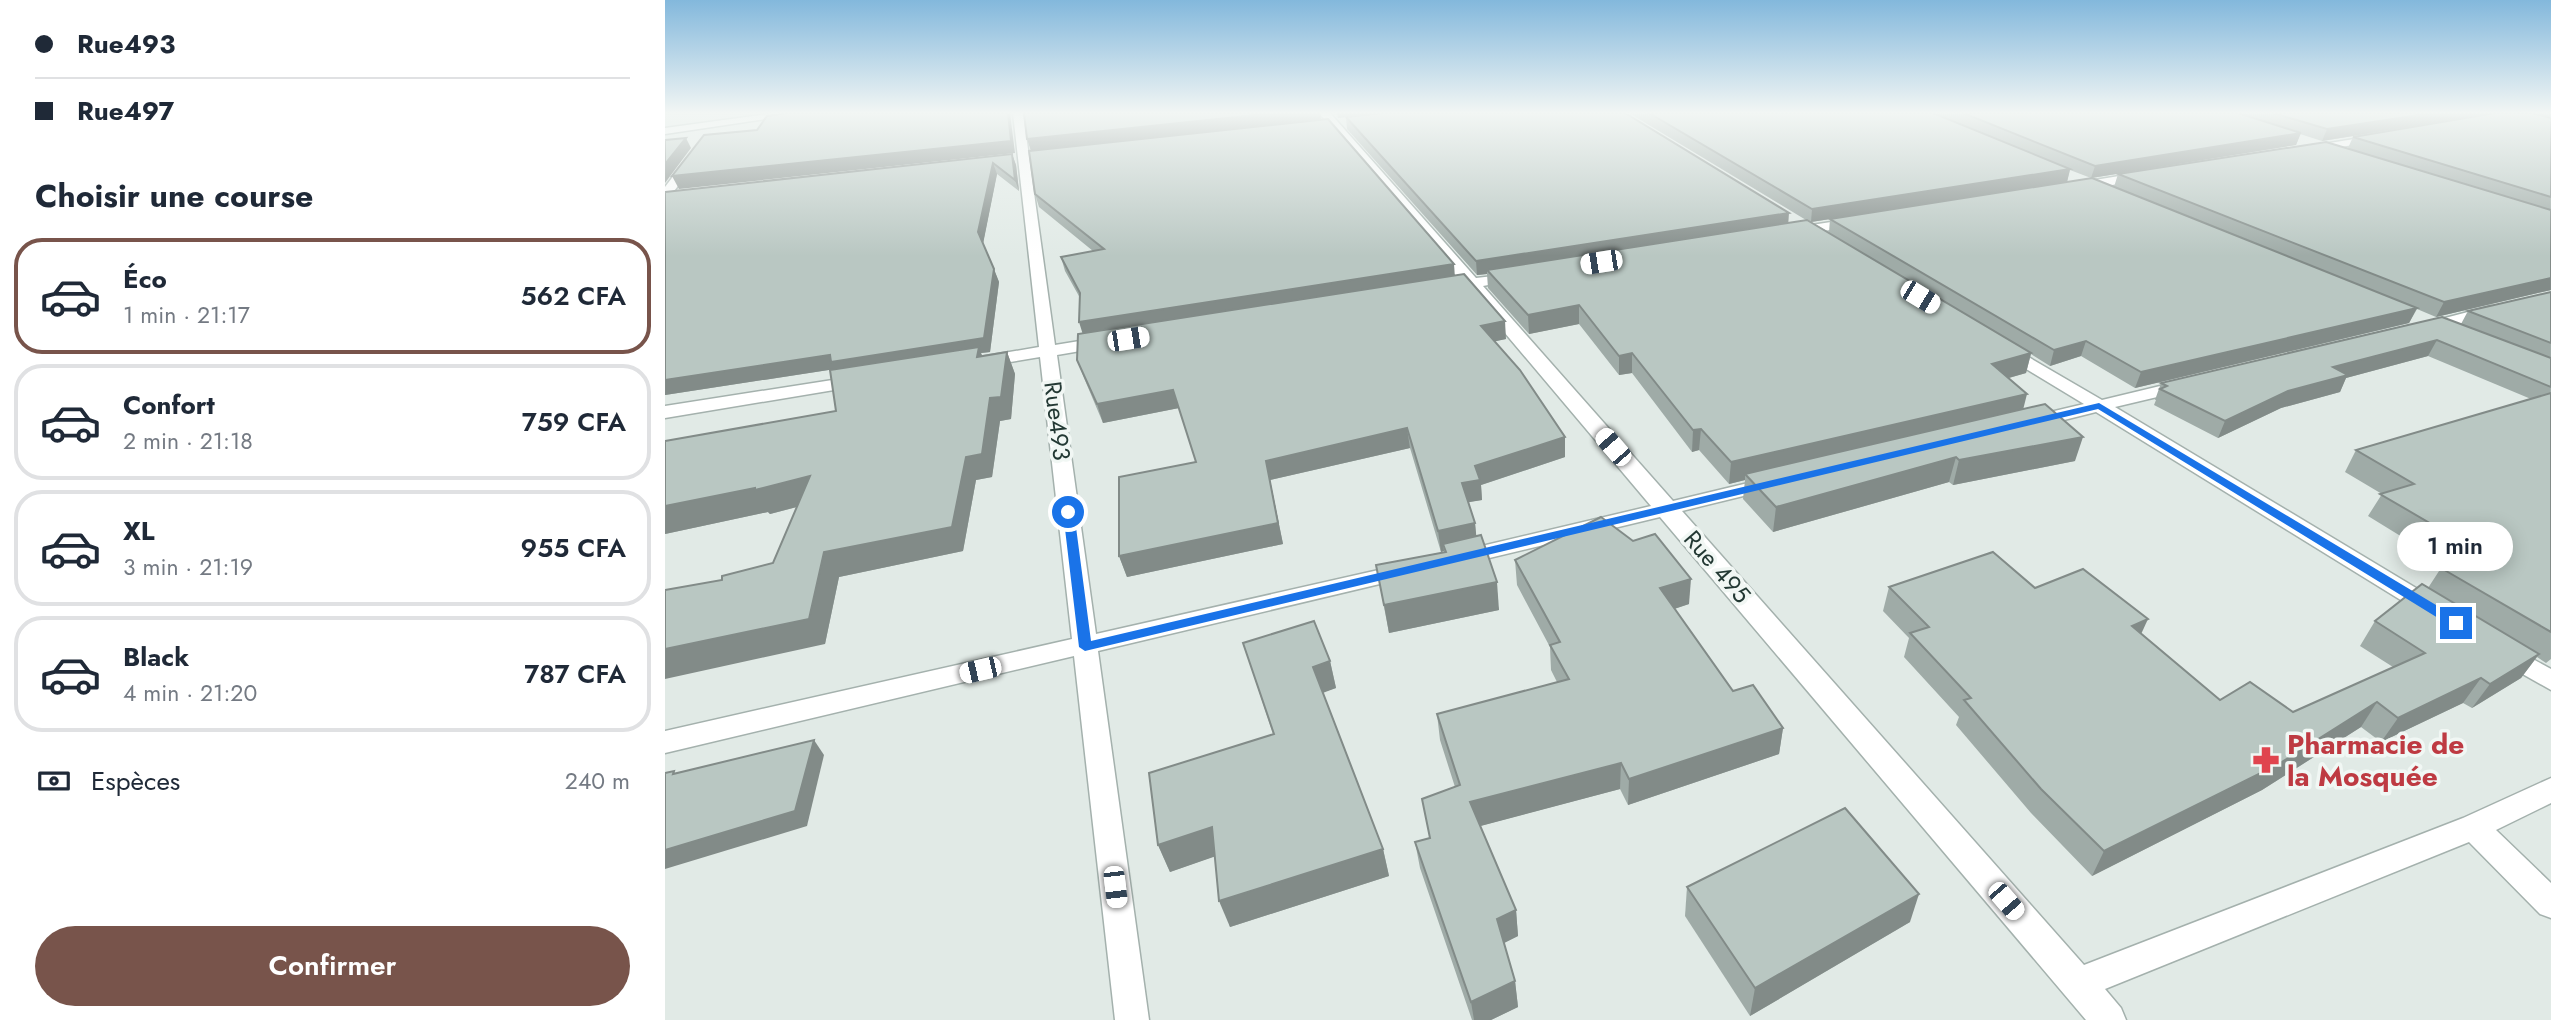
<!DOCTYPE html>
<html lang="fr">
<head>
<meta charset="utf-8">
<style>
	:root { --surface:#fff; --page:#f2f2f3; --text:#1f2937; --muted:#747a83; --line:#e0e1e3; --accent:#78544b }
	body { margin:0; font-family:Jost,sans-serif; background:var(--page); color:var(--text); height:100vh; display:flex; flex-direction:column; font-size:26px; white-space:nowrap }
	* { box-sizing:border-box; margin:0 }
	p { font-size:23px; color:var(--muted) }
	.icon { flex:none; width:38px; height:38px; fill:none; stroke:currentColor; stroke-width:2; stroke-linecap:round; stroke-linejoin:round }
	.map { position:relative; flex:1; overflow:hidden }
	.panel { display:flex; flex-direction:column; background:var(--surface); width:665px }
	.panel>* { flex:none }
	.top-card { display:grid; align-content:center; height:154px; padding:0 35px; background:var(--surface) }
	.end { position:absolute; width:32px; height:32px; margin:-16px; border:9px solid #1a73e8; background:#fff; box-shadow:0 0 0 4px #fff }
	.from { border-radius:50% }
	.bubble { position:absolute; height:49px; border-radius:24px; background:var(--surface); box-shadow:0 4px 18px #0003; font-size:23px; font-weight:600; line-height:49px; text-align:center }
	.car { position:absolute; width:21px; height:42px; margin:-21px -10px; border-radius:9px; box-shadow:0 0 5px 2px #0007; background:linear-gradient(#fff 24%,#345 0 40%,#fff 0 76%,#345 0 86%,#fff 0) }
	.top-card b { display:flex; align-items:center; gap:24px; height:66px; font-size:26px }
	.top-card b+b { border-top:2px solid var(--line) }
	.top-card i { width:18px; height:18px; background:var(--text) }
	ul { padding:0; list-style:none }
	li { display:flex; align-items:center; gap:21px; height:116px; margin:0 14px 10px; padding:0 21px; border:4px solid var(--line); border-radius:28px }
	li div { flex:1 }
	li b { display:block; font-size:26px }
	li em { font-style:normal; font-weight:600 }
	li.current { border-color:var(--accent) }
	li>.icon { width:63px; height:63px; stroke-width:1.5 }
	h2 { padding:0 35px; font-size:32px; line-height:84px }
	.pay { display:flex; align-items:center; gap:18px; height:77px; padding:0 35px; font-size:26px }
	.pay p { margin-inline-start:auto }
	.button { display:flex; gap:14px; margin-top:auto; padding:14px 35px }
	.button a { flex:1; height:80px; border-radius:42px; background:var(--accent); color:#fff; font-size:28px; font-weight:600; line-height:80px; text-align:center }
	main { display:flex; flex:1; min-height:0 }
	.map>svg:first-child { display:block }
</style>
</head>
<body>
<main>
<section class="panel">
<div class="top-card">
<b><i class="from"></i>Rue493</b>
<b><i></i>Rue497</b>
</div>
<h2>Choisir une course</h2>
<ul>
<li class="current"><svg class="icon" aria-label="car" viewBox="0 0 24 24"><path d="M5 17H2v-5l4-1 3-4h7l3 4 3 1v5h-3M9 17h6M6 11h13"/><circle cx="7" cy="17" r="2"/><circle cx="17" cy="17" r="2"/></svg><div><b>Éco</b><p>1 min · 21:17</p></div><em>562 CFA</em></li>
<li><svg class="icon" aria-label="car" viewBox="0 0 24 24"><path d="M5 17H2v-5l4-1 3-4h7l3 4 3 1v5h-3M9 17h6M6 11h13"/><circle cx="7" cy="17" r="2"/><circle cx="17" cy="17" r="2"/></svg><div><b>Confort</b><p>2 min · 21:18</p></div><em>759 CFA</em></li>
<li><svg class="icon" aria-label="car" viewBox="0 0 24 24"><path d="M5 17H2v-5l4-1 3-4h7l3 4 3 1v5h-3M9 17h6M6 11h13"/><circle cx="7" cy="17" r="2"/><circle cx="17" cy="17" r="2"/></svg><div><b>XL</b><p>3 min · 21:19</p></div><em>955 CFA</em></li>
<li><svg class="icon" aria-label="car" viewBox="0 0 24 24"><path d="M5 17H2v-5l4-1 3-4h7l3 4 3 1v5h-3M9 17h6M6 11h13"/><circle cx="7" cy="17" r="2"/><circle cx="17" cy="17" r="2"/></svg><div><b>Black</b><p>4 min · 21:20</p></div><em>787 CFA</em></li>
</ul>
<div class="pay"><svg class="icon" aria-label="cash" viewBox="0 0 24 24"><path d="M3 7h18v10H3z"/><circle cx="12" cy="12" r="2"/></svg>Espèces<p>240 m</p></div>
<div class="button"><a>Confirmer</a></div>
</section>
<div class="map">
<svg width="1886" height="1020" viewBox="0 0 1886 1020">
	<rect width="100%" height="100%" fill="#e1eae6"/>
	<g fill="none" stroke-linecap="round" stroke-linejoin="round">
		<defs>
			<g id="minor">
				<path d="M110,113H140L0,134V128Z"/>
				<path d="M348,113H358L390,345L439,337L447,342L439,347L392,355L431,634L740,564L748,566L751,571L748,576L740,578L433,651L484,1020H450L409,656L0,753V731L407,639L375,357L315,367L307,362L315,357L374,347Z"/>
				<path d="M654,113H665L811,278L855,273L857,276L855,279L818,286L1008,501L1104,478L1111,480L1114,484L1111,488L1017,511L1419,965L1798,818L1886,778V803L1831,830L1886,883V918L1875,914L1804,842L1440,989L1456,1008L1461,1020H1421L995,517L795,565L787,563L784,558L787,553L986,506L802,288L773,291L771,288L773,285L795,281Z"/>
				<path d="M1714,135L1718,136V140L1646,152L1640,149L1646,146Z"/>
				<path d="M22,158L32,160L4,198L0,199V187Z"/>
				<path d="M1479,172L1483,173V179L1411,191L1405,187L1411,183Z"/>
				<path d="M1192,218L1197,219V225L1127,236L1120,232L1127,228Z"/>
				<path d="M1826,306L1832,308L1834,311L1832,314L1759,333L1751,328L1753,325Z"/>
				<path d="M1341,344L1437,400L1520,380L1526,381L1529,385L1526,389L1450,407L1776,603L1780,609L1776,615L1768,617L1760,615L1431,412L1367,428L1360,426L1358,422L1360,418L1419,404L1335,353L1333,349L1335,345Z"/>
				<path d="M193,376L199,377L202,381L199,385L0,418V406Z"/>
				<path d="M1840,644L1886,669V690L1831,659L1828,653L1831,647Z"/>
			</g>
		</defs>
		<use href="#minor" stroke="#a4b1ad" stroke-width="3"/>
		<use href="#minor" fill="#fff" fill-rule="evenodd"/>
	</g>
	<g fill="#9faba7" fill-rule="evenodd">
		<path d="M359,113H655L656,120L790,276L841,339L830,341L900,457L816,485L817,500L803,502L810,523L811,536L834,610L724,633L711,565L779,552V551L776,552L745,448L605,480L618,544L462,577L454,556L531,462L514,408L438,423L419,378L412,360L418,334L415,298L400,271L396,257L428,251L374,207L370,194L366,151Z"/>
		<path d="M964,113H1867L1873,115L1874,113H1886V290L1771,317L1752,309L1744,323L1470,388L1416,356L1385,366L1366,354L1361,373L1344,378L1358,410L1410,461L1288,485L1284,482L1108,532L1078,499L1080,480L1064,484L1034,450L1027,452L967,373L954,375L914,324L864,334L823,288L822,274L812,275L682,129L681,117L1123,223L1141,220ZM1752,126L1688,137L1683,148L1453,174L1449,187L1427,178L1631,145L1635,134L1657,141ZM1405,170L1426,178L1402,182ZM1165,219L1164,232L1146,222Z"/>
		<path d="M347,154L351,165L354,191L332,174L318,243L334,282L325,352L316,353L317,356L342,352L350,374L346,419L335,421L327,477L311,480L298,551L174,577L160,644L57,580L108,563L132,507L105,514L103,512L0,534V441L171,411L170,369L0,395V192Z"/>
		<path d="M1886,292V659L1881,663L1872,657L1856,678L1807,708L1798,703L1716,742L1696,727L1597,790L1427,876L1366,813L1291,725L1294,717L1239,657L1244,638L1218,611L1224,587L1370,588L1476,634L1555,700L1628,712L1728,667L1695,646L1710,621L1763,588L1776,568L1781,564L1703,516L1717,494L1680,472L1691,450L1866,399L1763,356L1681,378L1675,392L1616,408L1553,438L1489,405L1491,400H1490L1496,383L1796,324L1803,311Z"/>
		<path d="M850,560L1024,604L1009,609L1068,691L1118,728L1114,754L963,805L955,789L815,826L851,910L853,936L839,943L850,981L853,1007L826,1020H807L755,868L750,842L765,838L757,799L790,787L775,740L772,714L892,682L886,670L885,647L852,585Z"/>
		<path d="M578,643L665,661L671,688L658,692L718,849L724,876L565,927L550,856L505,872L493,845L608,734Z"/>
		<path d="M1022,887L1245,922L1085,1016L1020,916Z"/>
	</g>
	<g fill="#828b88">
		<path d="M343,113H345L350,153L14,189L7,176Z"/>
		<path d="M609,113H655L656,120L366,151L362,139Z"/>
		<path d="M672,113H717L673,118Z"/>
		<path d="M1767,113H1828L1657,141L1662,129Z"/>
		<path d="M1636,133L1631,145L1426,178L1430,166Z"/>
		<path d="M21,138L26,148L0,183V164Z"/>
		<path d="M347,154L351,165L354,191L350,180Z"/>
		<path d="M328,163L332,174L318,244L313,232Z"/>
		<path d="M1405,169L1402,182L1146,222L1147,209Z"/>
		<path d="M1124,213L1123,227L822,270V274L812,275L811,261Z"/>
		<path d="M789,264L790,278L419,338L414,322Z"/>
		<path d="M329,269L334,282L325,352L316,353L322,368L170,369L0,395V380Z"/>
		<path d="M1886,278V290L1771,317L1779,302Z"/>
		<path d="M914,305V324L864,334L863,315Z"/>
		<path d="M1752,308L1744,323L1470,388L1476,372Z"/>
		<path d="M840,321L841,339L818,344L816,326Z"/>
		<path d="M1772,340L1763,356L1681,378L1675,392L1616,408L1553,438L1560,421L1668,367Z"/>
		<path d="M1421,341L1416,356L1385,366L1389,350Z"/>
		<path d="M342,352L350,374L346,419L335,421L327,477L311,480L298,551L174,577L160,644L0,679V649L159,552L301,457L325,398Z"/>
		<path d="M967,353V373L954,375V356Z"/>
		<path d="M1366,353L1361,373L1322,384L1327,364Z"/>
		<path d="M508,390L514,408L438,423L432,404Z"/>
		<path d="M1362,394L1357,414L1080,474V480L1064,484L1066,462Z"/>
		<path d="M742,428L745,448L605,480L618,544L462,577L454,556L601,461Z"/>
		<path d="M1036,429L1034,450L1027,452L1028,430Z"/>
		<path d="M900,437V457L816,485L817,500L799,503L797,483L810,466Z"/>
		<path d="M1418,437L1410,461L1288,485L1294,460Z"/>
		<path d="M1291,457L1284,482L1108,532L1111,507Z"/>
		<path d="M145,476L158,500L105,514L103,512L0,534V506Z"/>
		<path d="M810,523L812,543L778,544L779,551L776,552L773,531Z"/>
		<path d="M1026,579L1024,604L994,614L995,588Z"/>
		<path d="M832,582L834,610L724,633L719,605Z"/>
		<path d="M1483,619L1472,643L1467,626Z"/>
		<path d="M1874,654L1856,678L1807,708L1825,684Z"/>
		<path d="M665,661L671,688L655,694L648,667Z"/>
		<path d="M1816,678L1798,703L1716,742L1733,718Z"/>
		<path d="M1712,702L1696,727L1597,790L1427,876L1439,851Z"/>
		<path d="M1118,728L1114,754L963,805L964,779Z"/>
		<path d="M149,740L159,755L142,826L0,869V850Z"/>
		<path d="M956,763L955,789L808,828L805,802Z"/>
		<path d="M547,827L557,854L505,872L493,845Z"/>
		<path d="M718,849L724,876L565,927L554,901Z"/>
		<path d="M1254,894L1245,922L1085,1016L1090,988Z"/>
		<path d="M851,910L853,936L835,945L832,919Z"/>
		<path d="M850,981L853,1007L826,1020H809L806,1002Z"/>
	</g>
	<g fill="#b9c7c2" stroke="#828b88" stroke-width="2">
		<path d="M122,113H343L346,141L7,176L39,135L92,130L102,116Z"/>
		<path d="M359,113H609L362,139Z"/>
		<path d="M719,113H960L1124,213L811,261L681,117Z"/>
		<path d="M984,113H1268L1405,169L1147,209Z"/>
		<path d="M1298,113H1573L1636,133L1430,166Z"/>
		<path d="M1608,113H1767L1662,129Z"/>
		<path d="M1830,113H1867L1886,118V197L1688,137Z"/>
		<path d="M663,119L789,264L414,322L415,293L396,257L439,249L370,194L364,151Z"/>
		<path d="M21,138L0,164V140Z"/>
		<path d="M1661,142L1886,210V278L1779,302L1453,174Z"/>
		<path d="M347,154L350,180L328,163L313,232L329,269L319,338L166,362L165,355L0,380V192Z"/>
		<path d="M1427,178L1752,308L1476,372L1421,341L1389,350L1165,219Z"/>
		<path d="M1142,220L1366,353L1327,364L1362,394L1066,462L1036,429L1028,430L967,353L954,356L914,305L863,315L822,270Z"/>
		<path d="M799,274L840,321L816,326L855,370L900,437L810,466L815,480L797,483L810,523L773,531L742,428L601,461L613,523L454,556V477L531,462L508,390L432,404L412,360L413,334Z"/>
		<path d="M1886,292V343L1803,311Z"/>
		<path d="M1777,317L1886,358V387L1772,340L1668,367L1683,375L1623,391L1560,421L1495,389L1502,386L1496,383Z"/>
		<path d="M314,347L312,357L342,352L336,397L325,398L317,454L301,457L287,527L159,552L144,619L0,649V590L57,580V576L108,563L145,476L90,490V488L0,506V441L171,411L165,370Z"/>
		<path d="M1886,393V632L1776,568L1804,546L1715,494L1749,484L1691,450Z"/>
		<path d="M1380,404L1418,437L1294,460L1291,457L1111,507L1080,474Z"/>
		<path d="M936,517L968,541L990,534L1026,579L995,588L1068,691L1088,685L1118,728L964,779L956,763L805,802L851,910L832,919L850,981L806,1002L750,842L765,838L757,799L795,785L772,714L904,679L885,645L895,642L850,560Z"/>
		<path d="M816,535L832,582L719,605L711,565L781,552L778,544Z"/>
		<path d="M1328,552L1370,588L1418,569L1483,619L1467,626L1555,700L1585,682L1628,712L1760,653L1710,621L1757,584L1874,654L1825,684L1816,678L1733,718L1712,702L1612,765L1439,851L1376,789L1299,700L1306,698L1245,633L1264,627L1224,587Z"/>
		<path d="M649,621L665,661L648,667L718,849L554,901L547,827L493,845L484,773L609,734L578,643Z"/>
		<path d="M149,740L130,811L0,850V773L9,771L8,774Z"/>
		<path d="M1180,808L1254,894L1090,988L1022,887Z"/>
	</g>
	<linearGradient id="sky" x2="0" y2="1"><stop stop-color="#83b8dc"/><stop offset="0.44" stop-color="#f2f6f4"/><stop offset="1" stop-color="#f2f6f4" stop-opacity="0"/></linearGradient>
	<rect width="1886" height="256" fill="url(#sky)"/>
	<path fill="#1a73e8" d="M1434,403L1796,620V626H1786L1433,409L420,651L414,647L398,512L403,509L409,512L426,641Z"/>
	<defs>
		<symbol id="pharmacy-bare" viewBox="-9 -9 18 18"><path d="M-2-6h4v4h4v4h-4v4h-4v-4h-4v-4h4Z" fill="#e0444e" stroke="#f1f7f4" stroke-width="2.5" paint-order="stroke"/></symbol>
	</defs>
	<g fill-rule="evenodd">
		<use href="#pharmacy-bare" x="1582" y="741" width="38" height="38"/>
	</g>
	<g text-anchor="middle" stroke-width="7" stroke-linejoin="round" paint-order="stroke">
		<g font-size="24" fill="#233934" stroke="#f1f7f4">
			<text transform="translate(392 421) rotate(83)" y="8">Rue493</text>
			<text transform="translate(1052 567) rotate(49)" y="8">Rue 495</text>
		</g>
		<g font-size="28" font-weight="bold" fill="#be3a42" stroke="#f1f7f4" text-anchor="start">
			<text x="1622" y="754">Pharmacie de<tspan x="1622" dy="32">la Mosquée</tspan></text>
		</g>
	</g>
</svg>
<i class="end from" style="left:403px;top:512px"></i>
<i class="end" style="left:1791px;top:623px"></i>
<div class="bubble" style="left:1732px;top:522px;width:116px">1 min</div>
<i class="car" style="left:936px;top:262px;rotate:261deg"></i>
<i class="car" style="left:1255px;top:297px;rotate:121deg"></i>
<i class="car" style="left:463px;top:339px;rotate:81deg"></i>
<i class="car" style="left:948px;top:447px;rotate:319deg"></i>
<i class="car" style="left:315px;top:670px;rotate:257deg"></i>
<i class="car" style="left:450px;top:887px;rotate:173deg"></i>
<i class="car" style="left:1341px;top:901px;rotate:139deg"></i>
</div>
</main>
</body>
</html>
